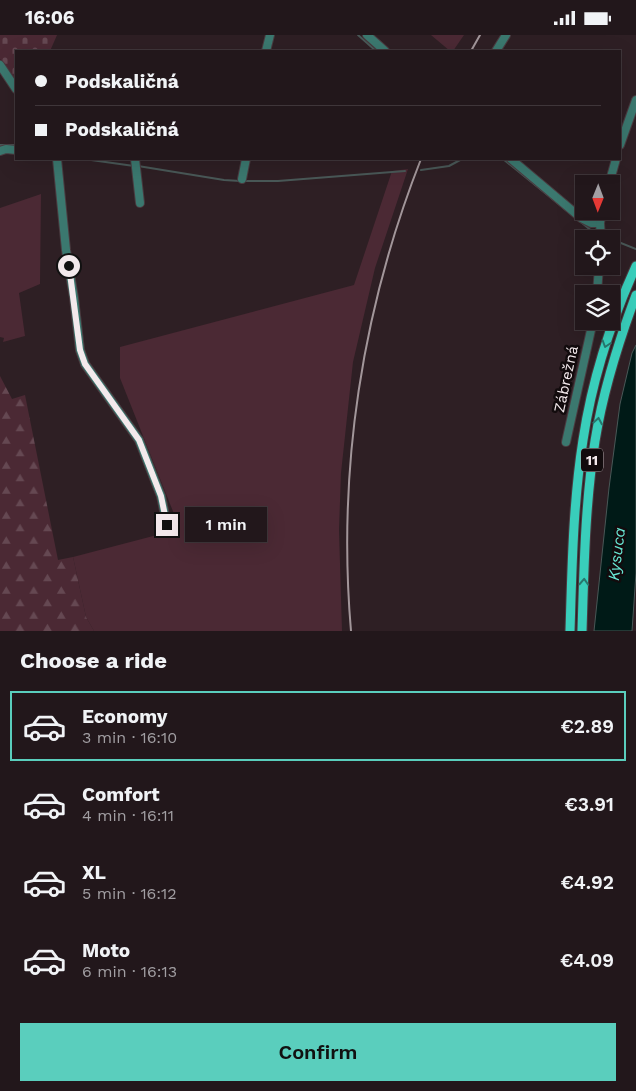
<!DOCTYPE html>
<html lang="en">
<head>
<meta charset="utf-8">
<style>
	:root { --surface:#22171b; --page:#2e2428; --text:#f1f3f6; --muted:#a29fa3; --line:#3f363a; --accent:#5acebd }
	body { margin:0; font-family:"Work Sans",sans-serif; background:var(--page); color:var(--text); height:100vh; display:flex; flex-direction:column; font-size:19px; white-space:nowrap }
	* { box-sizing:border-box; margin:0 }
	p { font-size:16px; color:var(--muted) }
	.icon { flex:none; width:28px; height:28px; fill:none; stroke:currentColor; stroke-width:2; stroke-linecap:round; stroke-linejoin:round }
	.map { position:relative; height:596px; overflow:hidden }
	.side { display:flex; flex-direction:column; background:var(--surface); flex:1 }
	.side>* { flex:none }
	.banner { position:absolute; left:15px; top:15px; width:606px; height:110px; border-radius:0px; box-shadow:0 5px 20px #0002,0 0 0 1px var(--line); display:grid; align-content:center; height:110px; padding:0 20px; background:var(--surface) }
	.needle { width:32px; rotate:181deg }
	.buttons { position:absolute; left:575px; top:140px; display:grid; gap:10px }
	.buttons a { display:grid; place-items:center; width:45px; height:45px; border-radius:0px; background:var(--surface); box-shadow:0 5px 20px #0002,0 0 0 1px var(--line); font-size:25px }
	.end { position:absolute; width:22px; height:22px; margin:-11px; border:6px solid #f3e9ec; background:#111; box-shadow:0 0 0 2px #111 }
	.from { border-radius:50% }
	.bubble { position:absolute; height:35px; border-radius:0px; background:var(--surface); box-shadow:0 5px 20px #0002,0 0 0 1px var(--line); font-size:16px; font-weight:600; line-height:35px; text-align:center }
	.banner b { display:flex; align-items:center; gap:18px; height:48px; font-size:19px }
	.banner b+b { border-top:1px solid var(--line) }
	.banner i { width:12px; height:12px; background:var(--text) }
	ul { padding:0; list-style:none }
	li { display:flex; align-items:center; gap:15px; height:70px; margin:0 10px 8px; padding:0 10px; border:2px solid transparent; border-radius:0px }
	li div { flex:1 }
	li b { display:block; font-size:19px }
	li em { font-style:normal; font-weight:600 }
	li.current { border-color:var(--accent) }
	li>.icon { width:45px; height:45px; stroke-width:1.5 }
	h2 { padding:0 20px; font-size:22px; line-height:60px }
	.primary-button { display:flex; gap:10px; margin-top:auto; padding:10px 20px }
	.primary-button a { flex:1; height:58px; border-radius:0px; background:var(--accent); color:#111; font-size:20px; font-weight:600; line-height:58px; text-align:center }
	.status { display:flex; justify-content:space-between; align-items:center; height:35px; padding:0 25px; background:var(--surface); direction:ltr }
	.status svg { height:14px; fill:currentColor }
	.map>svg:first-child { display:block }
</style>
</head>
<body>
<div class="status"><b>16:06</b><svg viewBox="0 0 49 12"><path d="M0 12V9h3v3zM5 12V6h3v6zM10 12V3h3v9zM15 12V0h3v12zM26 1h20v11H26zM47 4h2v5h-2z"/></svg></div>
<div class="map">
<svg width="636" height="596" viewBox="0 0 636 596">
	<defs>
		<pattern id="forest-firs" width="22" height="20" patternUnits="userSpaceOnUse" patternTransform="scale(1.25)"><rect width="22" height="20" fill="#4b2934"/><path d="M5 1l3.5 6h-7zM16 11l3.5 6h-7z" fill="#654852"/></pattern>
		<pattern id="cemetery-stones" width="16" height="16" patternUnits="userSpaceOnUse" patternTransform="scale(1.25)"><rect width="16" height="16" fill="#4b2934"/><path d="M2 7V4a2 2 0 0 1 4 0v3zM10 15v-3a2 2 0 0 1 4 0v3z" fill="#654852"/></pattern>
	</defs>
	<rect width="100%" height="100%" fill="#2e1f24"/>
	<g fill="#4b2934">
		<path d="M431,0H464L453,16H450Z"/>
		<path d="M408,134L375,233L353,327L341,438L339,495L342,596H94L86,582L73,522L180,494L120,343V312L354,250L392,136Z"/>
		<path d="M41,159L40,249L19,258L25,301L3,307L4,303L0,302V173Z"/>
	</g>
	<path fill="url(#forest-firs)" d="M0,341L12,364L25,360L58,525L73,522L86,582L94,596H0Z"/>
	<path fill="url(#cemetery-stones)" d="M0,0H57L50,16H16V47L0,24Z"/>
	<path fill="#001a17" stroke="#495857" d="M636,310V538L632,596H594L609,453L620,369L632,318Z"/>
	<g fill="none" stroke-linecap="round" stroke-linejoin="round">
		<g stroke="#495857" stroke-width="2">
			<path d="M358,0L376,16"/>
			<path d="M0,110H16"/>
			<path d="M84,124L134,131"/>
			<path d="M503,124L598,201"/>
			<path d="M138,131L224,145L240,146"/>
			<path d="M421,135L449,131L462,124"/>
			<path d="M245,146H278L405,136"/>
			<path d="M603,202L610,204"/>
			<path d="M611,204L636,214"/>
		</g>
		<defs>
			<g id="minor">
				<path d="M367,0L385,16"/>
				<path d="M266,16L270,0"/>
				<path d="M496,16L506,0"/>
				<path d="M0,30L16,54"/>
				<path d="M620,110L636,65"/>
				<path d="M0,116L6,114L16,115"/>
				<path d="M57,124L66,215L74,263L80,315L85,329L139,405L161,461L167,490"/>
				<path d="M135,124L140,168"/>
				<path d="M511,124L581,183L591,188H600"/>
				<path d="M242,144L246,124"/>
				<path d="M609,149L616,124"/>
				<path d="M601,204L600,188L602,176"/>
				<path d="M597,259L599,231"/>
				<path d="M566,407L593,286"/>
			</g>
			<g id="major">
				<path d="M570,596C572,533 573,468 583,405C592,345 611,286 636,231"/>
				<path d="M582,596C584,533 585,469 595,406C603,356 618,308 636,260"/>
			</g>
		</defs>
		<use href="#minor" stroke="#4a3b40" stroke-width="10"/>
		<use href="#major" stroke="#4a3b40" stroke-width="11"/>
		<use href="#minor" stroke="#3b786f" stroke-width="8"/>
		<use href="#major" stroke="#39cebb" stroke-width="9"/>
		<g stroke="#a2969a" stroke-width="2">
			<path d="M471,16L480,0"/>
			<path d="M351,596C337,435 362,274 421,124"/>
		</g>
	</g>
	<defs><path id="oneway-chevron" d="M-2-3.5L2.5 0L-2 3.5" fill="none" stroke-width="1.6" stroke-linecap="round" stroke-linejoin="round" transform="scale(1.25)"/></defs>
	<g stroke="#27766d">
		<use href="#oneway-chevron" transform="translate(606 309) rotate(108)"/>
		<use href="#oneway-chevron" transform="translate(598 386) rotate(-80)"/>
		<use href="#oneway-chevron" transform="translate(584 547) rotate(-87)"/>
	</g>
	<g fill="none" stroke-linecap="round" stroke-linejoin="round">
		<path stroke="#f3e9ec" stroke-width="6" d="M69,231L80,315L85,329L139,405L161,461L167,490"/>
	</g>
	<g text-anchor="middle" stroke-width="5" stroke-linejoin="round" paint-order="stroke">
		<rect fill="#120b0d" stroke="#b0a6a9" stroke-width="1" x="581" y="413.5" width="22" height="23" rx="4"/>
		<g font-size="14" font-weight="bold" fill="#f3e9ec">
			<text x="592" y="430">11</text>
		</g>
		<g font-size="15" fill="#f3e9ec" stroke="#120b0d">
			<text transform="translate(566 344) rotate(-78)" y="5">Zábrežná</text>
		</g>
		<g font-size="16" font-style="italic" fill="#68e8d5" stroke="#120b0d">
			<text transform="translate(616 519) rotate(-83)" y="6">Kysuca</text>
		</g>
	</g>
</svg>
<div class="buttons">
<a><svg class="needle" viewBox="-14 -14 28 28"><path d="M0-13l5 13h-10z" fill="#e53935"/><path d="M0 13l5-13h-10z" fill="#a29fa3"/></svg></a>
<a><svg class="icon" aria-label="locate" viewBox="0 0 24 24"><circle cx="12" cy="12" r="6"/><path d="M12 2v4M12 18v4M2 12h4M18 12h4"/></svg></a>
<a><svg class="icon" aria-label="layers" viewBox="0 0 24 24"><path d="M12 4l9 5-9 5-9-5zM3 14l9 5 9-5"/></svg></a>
</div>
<i class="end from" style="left:69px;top:231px"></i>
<i class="end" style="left:167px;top:490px"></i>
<div class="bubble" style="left:185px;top:472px;width:82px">1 min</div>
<div class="banner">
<b><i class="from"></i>Podskaličná</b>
<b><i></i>Podskaličná</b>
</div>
</div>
<section class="side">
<h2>Choose a ride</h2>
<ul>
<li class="current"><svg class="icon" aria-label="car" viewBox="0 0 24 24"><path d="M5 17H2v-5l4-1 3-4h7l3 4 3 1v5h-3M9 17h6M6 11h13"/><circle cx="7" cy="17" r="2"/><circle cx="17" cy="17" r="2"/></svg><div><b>Economy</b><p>3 min · 16:10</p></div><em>€2.89</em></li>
<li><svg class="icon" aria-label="car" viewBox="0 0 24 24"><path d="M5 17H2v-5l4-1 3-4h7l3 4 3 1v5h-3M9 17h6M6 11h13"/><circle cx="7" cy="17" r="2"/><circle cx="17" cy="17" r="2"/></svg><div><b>Comfort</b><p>4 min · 16:11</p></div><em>€3.91</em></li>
<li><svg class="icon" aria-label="car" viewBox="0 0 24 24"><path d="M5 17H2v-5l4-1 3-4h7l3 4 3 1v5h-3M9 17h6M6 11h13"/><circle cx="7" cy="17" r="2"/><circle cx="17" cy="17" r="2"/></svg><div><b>XL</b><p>5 min · 16:12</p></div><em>€4.92</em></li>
<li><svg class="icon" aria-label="car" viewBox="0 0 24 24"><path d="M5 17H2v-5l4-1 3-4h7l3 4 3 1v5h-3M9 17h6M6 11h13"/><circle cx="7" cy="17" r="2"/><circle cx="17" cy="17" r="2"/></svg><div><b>Moto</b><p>6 min · 16:13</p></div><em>€4.09</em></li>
</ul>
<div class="primary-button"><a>Confirm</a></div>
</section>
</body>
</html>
